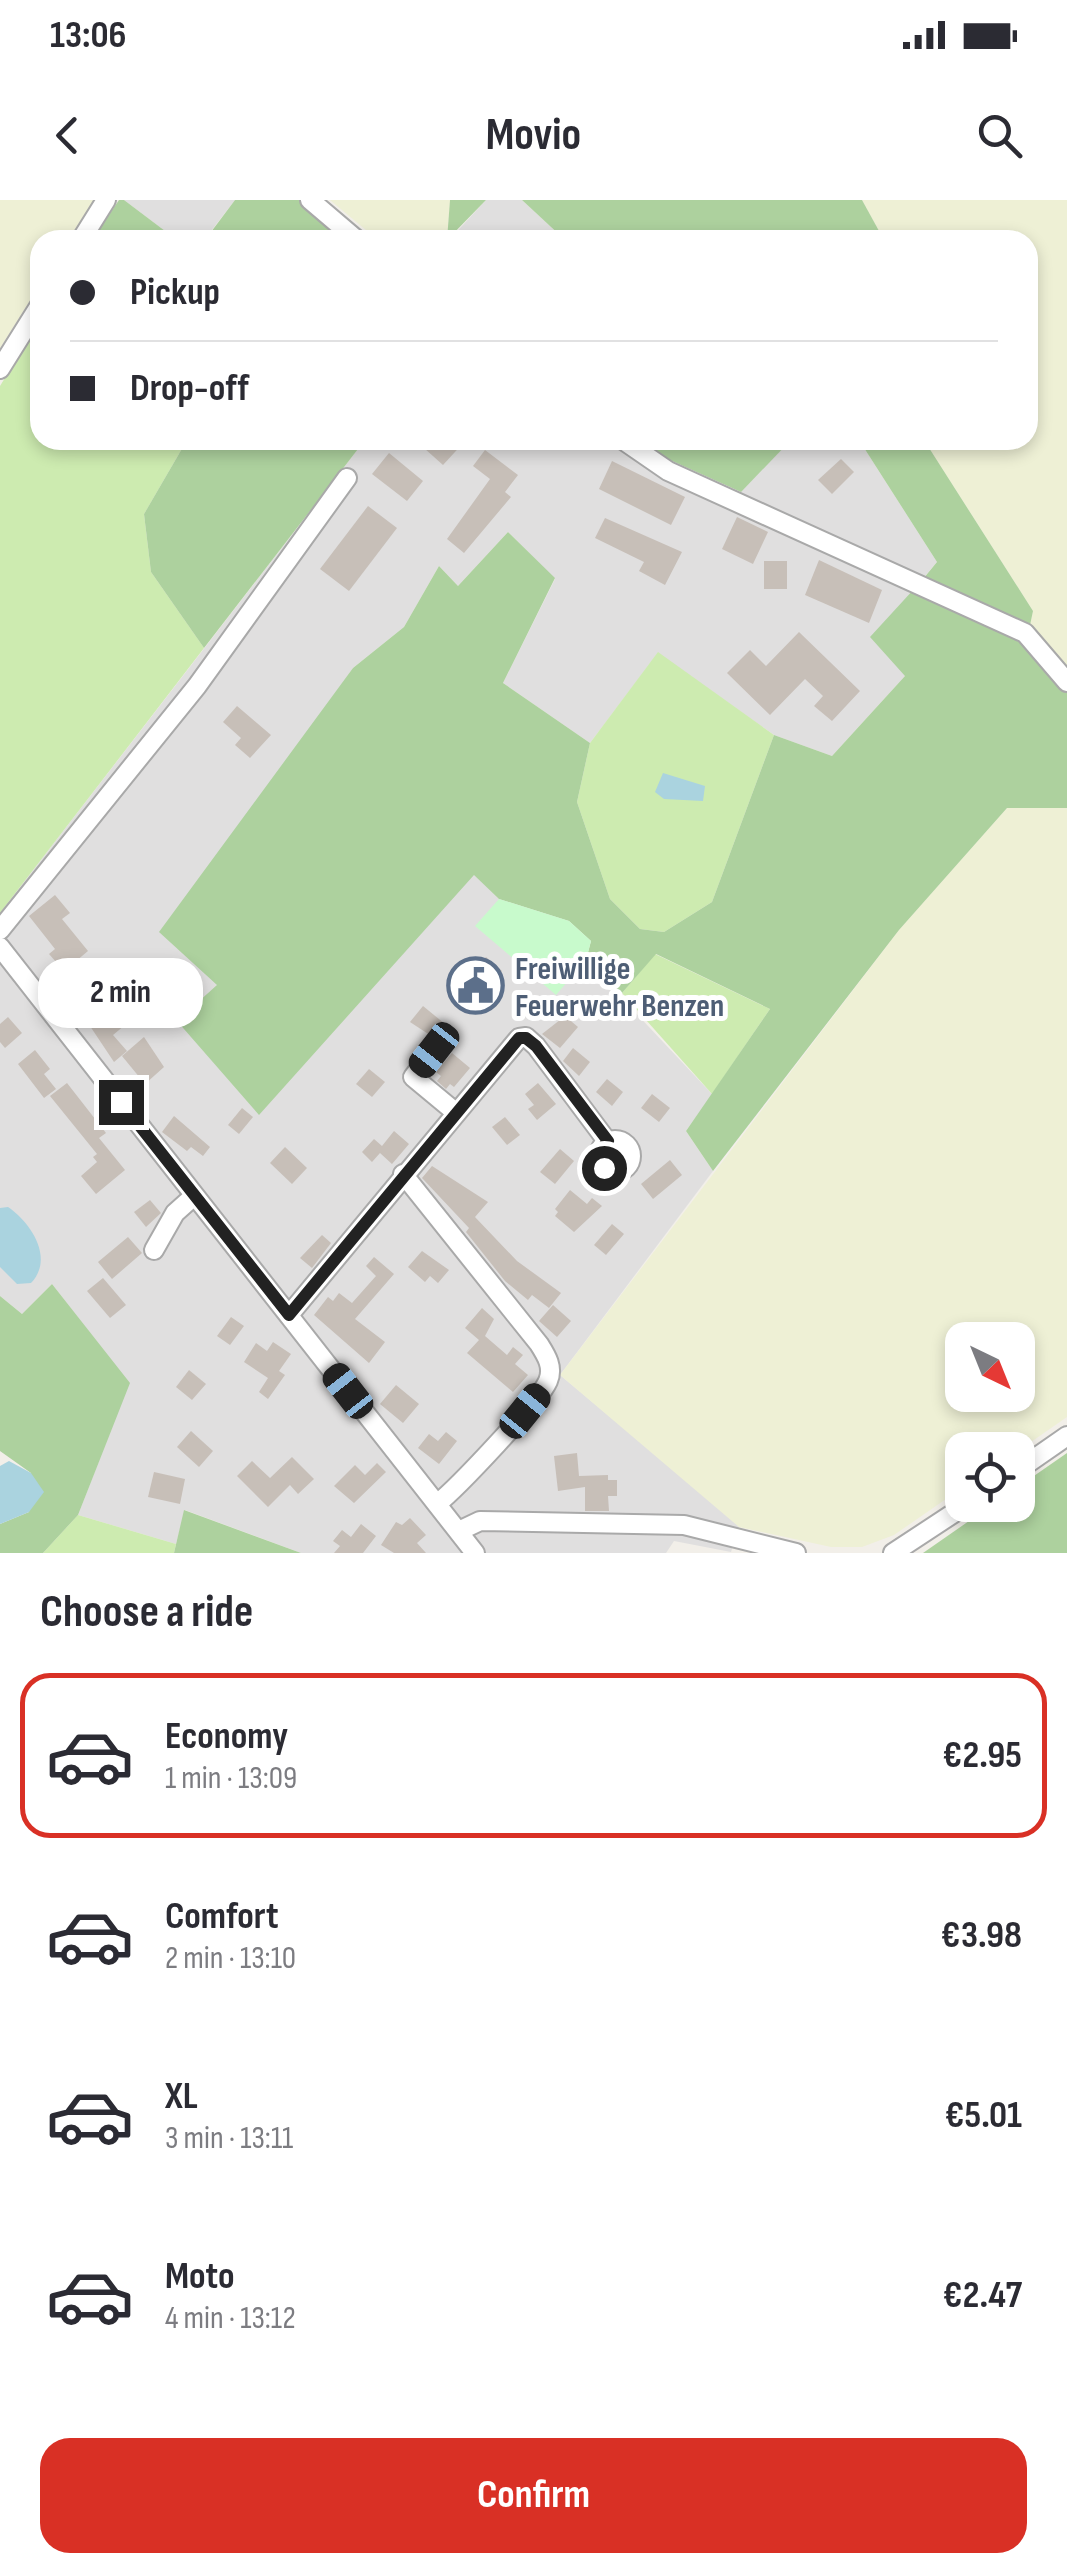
<!DOCTYPE html>
<html lang="en">
<head>
<meta charset="utf-8">
<style>
	:root { --surface:#fff; --page:#f2f2f3; --text:#2b2b33; --muted:#7c7c81; --line:#e1e1e2; --accent:#d93025 }
	body { margin:0; font-family:"Sofia Sans Condensed",sans-serif; background:var(--page); color:var(--text); height:100vh; display:flex; flex-direction:column; font-size:38px; white-space:nowrap }
	* { box-sizing:border-box; margin:0 }
	p { font-size:32px; color:var(--muted) }
	.icon { flex:none; width:55px; height:55px; fill:none; stroke:currentColor; stroke-width:2; stroke-linecap:round; stroke-linejoin:round }
	.map { position:relative; height:1353px; overflow:hidden }
	.side { display:flex; flex-direction:column; background:var(--surface); flex:1 }
	.side>* { flex:none }
	.banner { position:absolute; left:30px; top:30px; width:1008px; height:220px; border-radius:30px; box-shadow:0 5px 15px #0003; display:grid; align-content:center; height:220px; padding:0 40px; background:var(--surface) }
	.needle { width:65px; rotate:137deg }
	.tools { position:absolute; left:945px; top:1122px; display:grid; gap:20px }
	.tools a { display:grid; place-items:center; width:90px; height:90px; border-radius:20px; background:var(--surface); box-shadow:0 5px 15px #0003; font-size:50px }
	.end { position:absolute; width:45px; height:45px; margin:-22px; border:12px solid #222; background:#fff; box-shadow:0 0 0 5px #fff }
	.from { border-radius:50% }
	.bubble { position:absolute; height:70px; border-radius:30px; background:var(--surface); box-shadow:0 5px 15px #0003; font-size:32px; font-weight:700; line-height:70px; text-align:center }
	.car { position:absolute; width:30px; height:60px; margin:-30px -15px; border-radius:12px; box-shadow:0 0 8px 2px #0007; background:linear-gradient(#222 24%,#8ab4d8 0 40%,#222 0 76%,#8ab4d8 0 86%,#222 0) }
	.banner b { display:flex; align-items:center; gap:35px; height:95px; font-size:38px }
	.banner b+b { border-top:2px solid var(--line) }
	.banner i { width:25px; height:25px; background:var(--text) }
	ul { padding:0; list-style:none }
	li { display:flex; align-items:center; gap:30px; height:165px; margin:0 20px 15px; padding:0 20px; border:5px solid transparent; border-radius:30px }
	li div { flex:1 }
	li b { display:block; font-size:38px }
	li em { font-style:normal; font-weight:700 }
	li.on { border-color:var(--accent) }
	li>.icon { width:90px; height:90px; stroke-width:1.5 }
	h2 { padding:0 40px; font-size:45px; line-height:120px }
	.button { display:flex; gap:20px; margin-top:auto; padding:20px 40px }
	.button a { flex:1; height:115px; border-radius:30px; background:var(--accent); color:#fff; font-size:40px; font-weight:700; line-height:115px; text-align:center }
	.status { display:flex; justify-content:space-between; align-items:center; height:70px; padding:0 50px; background:var(--surface); direction:ltr }
	.status svg { height:28px; fill:currentColor }
	header { display:flex; justify-content:space-between; align-items:center; height:130px; padding:0 40px; background:var(--surface); font-size:45px; font-weight:700 }
	.map>svg:first-child { display:block }
</style>
</head>
<body>
<div class="status"><b>13:06</b><svg viewBox="0 0 49 12"><path d="M0 12V9h3v3zM5 12V6h3v6zM10 12V3h3v9zM15 12V0h3v12zM26 1h20v11H26zM47 4h2v5h-2z"/></svg></div>
<header><svg class="icon" aria-label="back" viewBox="0 0 24 24"><path d="M15 5l-7 7 7 7"/></svg>Movio<svg class="icon" aria-label="search" viewBox="0 0 24 24"><circle cx="10" cy="10" r="6"/><path d="M15 15l6 6"/></svg></header>
<div class="map">
<svg width="1067" height="1353" viewBox="0 0 1067 1353">
	<rect width="100%" height="100%" fill="#f2efe9"/>
	<g fill="#e0dfdf">
		<path d="M124,0H235L204,40H177Z"/>
		<path d="M486,0H522L565,40H449Z"/>
		<path d="M365,240H642L670,260L740,292L791,240H859L937,362L914,389L905,476L832,556L774,535L658,453L590,543L503,483L555,379L508,332L458,386L439,366L404,427L353,468L301,544L217,786L178,821L259,914L474,674L499,699L569,721L586,760L712,894L686,931L713,971L560,1175L735,1321L739,1327L731,1352L674,1341L666,1353H301L185,1310L176,1344L78,1315L129,1183L52,1084L22,1114L0,1096V713Z"/>
	</g>
	<g fill="#eef0d5" fill-rule="evenodd">
		<path d="M0,0H94L68,40H40V85L0,148Z"/>
		<path d="M330,0H450L447,40H378Z"/>
		<path d="M862,0H1067V470L1029,430L1033,411L924,240H1028V40H884Z"/>
		<path d="M1007,608H1067V1217L1018,1251L962,1250V1288L894,1335L862,1347H831L739,1327L560,1175L899,730ZM962,1140H1018V1195H962Z"/>
	</g>
	<g fill="#cdebb0">
		<path d="M40,121V240H187L144,314L151,372L204,448L0,713V186Z"/>
		<path d="M658,452L774,535L712,702L664,732L640,729L610,699L577,602L590,543Z"/>
		<path d="M655,754L770,809L712,894L622,793Z"/>
		<path d="M78,1315L176,1344L174,1353H43Z"/>
	</g>
	<g fill="#add19e">
		<path d="M119,0H124L177,40H92Z"/>
		<path d="M235,0H302L350,40H205Z"/>
		<path d="M450,0H486L447,40Z"/>
		<path d="M522,0H862L884,40H565Z"/>
		<path d="M187,240H365L204,448L151,372L144,314Z"/>
		<path d="M642,240H791L741,292L670,260Z"/>
		<path d="M859,240H924L1033,411L1029,430L923,379L937,362Z"/>
		<path d="M508,332L555,378L503,483L590,543L577,602L610,699L640,729L664,732L712,702L774,535L832,556L905,476L870,437L914,389L1019,434L1067,487V608H1007L899,730L713,971L686,931L770,809L656,754L622,793L586,760L591,741L569,721L499,699L474,675L259,915L177,821L217,785L159,732L353,468L404,427L439,366L458,386Z"/>
		<path d="M52,1084L130,1183L78,1315L43,1353H0V1324L29,1312L31,1273L0,1251V1096L22,1114Z"/>
		<path d="M1067,1253V1353H923L992,1305H1018V1287Z"/>
		<path d="M184,1310L301,1353H174Z"/>
	</g>
	<path fill="#c8facc" d="M499,699L569,721L591,741L586,760L556,795L475,726Z"/>
	<g fill="#aad3df">
		<path d="M663,573L705,586L703,601L664,599L655,592Z"/>
		<path d="M8,1007C30,1022 55,1058 31,1083L17,1084L0,1067V1008Z"/>
		<path d="M9,1261L31,1273L44,1292L29,1312L0,1324V1266Z"/>
	</g>
	<g fill="#c7bfb8">
		<path d="M415,240H466L443,265Z"/>
		<path d="M485,250L518,275L505,292L511,297L464,353L447,339L490,279L473,266Z"/>
		<path d="M389,253L423,281L407,301L372,274Z"/>
		<path d="M841,259L854,272L832,294L818,280Z"/>
		<path d="M612,261L685,297L671,325L599,289Z"/>
		<path d="M368,306L397,328L349,391L320,369Z"/>
		<path d="M737,317L768,332L753,364L722,349Z"/>
		<path d="M605,318L682,352L665,385L639,371L644,362L595,338Z"/>
		<path d="M819,360L882,390L869,423L805,395Z"/>
		<rect x="764" y="361" width="23" height="28"/>
		<path d="M799,432L860,491L832,521L814,506L823,496L805,479L770,515L727,473L750,450L766,466Z"/>
		<path d="M237,506L271,535L250,558L235,545L241,538L223,522Z"/>
		<path d="M55,695L70,713L62,719L88,751L64,771L49,754L55,749L29,716Z"/>
		<path d="M486,757L502,771L473,810L451,792Z"/>
		<path d="M106,803L125,825L113,835L127,851L114,862L86,820Z"/>
		<path d="M423,806L456,833L445,845L410,822Z"/>
		<path d="M565,816L578,827L560,848L542,834Z"/>
		<path d="M8,817L22,833L5,848L0,842V824Z"/>
		<path d="M144,837L164,867L145,884L122,856Z"/>
		<path d="M573,848L590,862L579,876L563,861Z"/>
		<path d="M35,850L50,869L44,874L56,889L44,898L18,864Z"/>
		<path d="M452,853L470,868L454,887L450,884L446,889L437,881L441,876L436,872Z"/>
		<path d="M369,869L385,882L372,897L356,884Z"/>
		<path d="M607,879L623,892L612,906L596,892Z"/>
		<path d="M67,883L106,933L99,938L125,970L96,994L81,976L97,962L93,957L97,954L50,896Z"/>
		<path d="M538,883L556,904L537,920L528,909L534,905L525,894Z"/>
		<path d="M652,894L670,908L659,922L641,908Z"/>
		<path d="M242,908L253,917L239,934L228,925Z"/>
		<path d="M174,916L210,947L203,956L191,947L187,951L162,932Z"/>
		<path d="M505,917L520,935L507,945L492,927Z"/>
		<path d="M394,931L409,944L392,964L380,953L372,962L362,952L374,939L382,946Z"/>
		<path d="M285,947L307,968L292,984L270,963Z"/>
		<path d="M560,949L574,961L555,984L540,972Z"/>
		<path d="M670,960L682,975L653,999L641,984Z"/>
		<path d="M432,966L488,1002L475,1017L517,1061L561,1093L549,1108L532,1095L528,1100L505,1081L466,1032L469,1028L422,978Z"/>
		<path d="M570,990L587,1004L592,998L602,1006L574,1032L555,1016L558,1012L555,1009Z"/>
		<path d="M150,1000L161,1013L146,1027L134,1012Z"/>
		<path d="M612,1024L624,1034L606,1055L594,1045Z"/>
		<path d="M322,1035L331,1043L312,1068L300,1058Z"/>
		<path d="M128,1037L142,1053L112,1079L98,1062Z"/>
		<path d="M422,1051L449,1070L438,1083L430,1076L425,1082L408,1067Z"/>
		<path d="M374,1057L394,1074L355,1119L385,1142L369,1163L314,1115L328,1097L333,1101L339,1093L352,1103L376,1076L366,1066Z"/>
		<path d="M103,1078L126,1105L110,1118L87,1091Z"/>
		<path d="M553,1105L571,1121L557,1137L539,1121Z"/>
		<path d="M482,1108L494,1119L485,1136L507,1155L513,1147L523,1155L515,1164L528,1175L513,1192L467,1153L479,1140L465,1128Z"/>
		<path d="M231,1117L244,1126L230,1145L217,1136Z"/>
		<path d="M273,1142L291,1154L279,1171L285,1175L268,1199L259,1192L268,1178L244,1162L256,1143L267,1151Z"/>
		<path d="M189,1170L206,1184L192,1200L176,1187Z"/>
		<path d="M396,1185L419,1204L403,1223L380,1204Z"/>
		<path d="M191,1231L213,1251L199,1267L177,1247Z"/>
		<path d="M446,1232L457,1241L439,1264L418,1248L429,1234L438,1241Z"/>
		<path d="M577,1253L579,1276L608,1275V1280H617V1296H608L609,1311H585V1287L558,1291L554,1256Z"/>
		<path d="M292,1257L314,1279L298,1294L290,1285L268,1307L237,1276L252,1261L270,1278Z"/>
		<path d="M377,1263L386,1272L354,1303L334,1286L355,1265L365,1275Z"/>
		<path d="M154,1272L185,1279L180,1304L148,1297Z"/>
		<path d="M410,1318L426,1335L417,1343L426,1353H394L381,1345L396,1322L402,1325Z"/>
		<path d="M361,1324L376,1336L363,1353H334L340,1346L333,1341L342,1330L351,1337Z"/>
	</g>
	<g fill="none" stroke-linecap="round" stroke-linejoin="round">
		<defs>
			<g id="minor">
				<path d="M310,0L357,40"/>
				<path d="M81,40L106,0"/>
				<path d="M0,169L40,105"/>
				<path d="M623,240L668,271L1025,433L1067,482"/>
				<path d="M0,730L197,486L347,278"/>
				<path d="M0,747L475,1353"/>
				<path d="M434,850L413,877L454,911"/>
				<circle cx="615" cy="956" r="16"/>
				<path d="M403,974L539,1144C546,1155 554,1167 548,1181C539,1202 457,1288 437,1304"/>
				<path d="M154,1050L175,1013L194,996"/>
				<path d="M289,1115L519,838L526,837L536,846L607,941"/>
				<path d="M1018,1270L1067,1236"/>
				<path d="M459,1331L480,1321L684,1325L796,1353"/>
				<path d="M893,1353L966,1305"/>
			</g>
		</defs>
		<use href="#minor" stroke="#a9a9a9" stroke-width="22"/>
		<use href="#minor" stroke="#fff" stroke-width="18"/>
	</g>
	<g fill="none" stroke-linecap="round" stroke-linejoin="round">
		<path stroke="#222" stroke-width="12" d="M121,902L289,1115L519,838H526L536,846L608,941L598,954L604,968"/>
	</g>
	<defs>
		<symbol id="civic-ring" viewBox="-11 -11 22 22"><circle r="9.5" fill="#fff" stroke="#5c6f8a" stroke-width="1.5"/><path d="M-.6-6.5H3V-4.5H.6V-3L4-1V1h2V6H-6V1h2V-1L-.6-3ZM-1.2 2.5V6h2.4V2.5Z" fill="#5c6f8a"/></symbol>
	</defs>
	<g fill-rule="evenodd">
		<use href="#civic-ring" x="444" y="754" width="63" height="63"/>
	</g>
	<g text-anchor="middle" stroke-width="10" stroke-linejoin="round" paint-order="stroke">
		<g font-size="32" font-weight="bold" fill="#4e5e75" stroke="#fff" text-anchor="start">
			<text x="515" y="779">Freiwillige<tspan x="515" dy="37">Feuerwehr Benzen</tspan></text>
		</g>
	</g>
</svg>
<div class="tools">
<a><svg class="needle" viewBox="-14 -14 28 28"><path d="M0-13l5 13h-10z" fill="#e53935"/><path d="M0 13l5-13h-10z" fill="#7c7c81"/></svg></a>
<a><svg class="icon" aria-label="locate" viewBox="0 0 24 24"><circle cx="12" cy="12" r="6"/><path d="M12 2v4M12 18v4M2 12h4M18 12h4"/></svg></a>
</div>
<i class="end from" style="left:604px;top:968px"></i>
<i class="end" style="left:121px;top:902px"></i>
<div class="bubble" style="left:38px;top:758px;width:165px">2 min</div>
<i class="car" style="left:434px;top:850px;rotate:218deg"></i>
<i class="car" style="left:348px;top:1191px;rotate:322deg"></i>
<i class="car" style="left:525px;top:1211px;rotate:39deg"></i>
<div class="banner">
<b><i class="from"></i>Pickup</b>
<b><i></i>Drop-off</b>
</div>
</div>
<section class="side">
<h2>Choose a ride</h2>
<ul>
<li class="on"><svg class="icon" aria-label="car" viewBox="0 0 24 24"><path d="M5 17H2v-5l4-1 3-4h7l3 4 3 1v5h-3M9 17h6M6 11h13"/><circle cx="7" cy="17" r="2"/><circle cx="17" cy="17" r="2"/></svg><div><b>Economy</b><p>1 min · 13:09</p></div><em>€2.95</em></li>
<li><svg class="icon" aria-label="car" viewBox="0 0 24 24"><path d="M5 17H2v-5l4-1 3-4h7l3 4 3 1v5h-3M9 17h6M6 11h13"/><circle cx="7" cy="17" r="2"/><circle cx="17" cy="17" r="2"/></svg><div><b>Comfort</b><p>2 min · 13:10</p></div><em>€3.98</em></li>
<li><svg class="icon" aria-label="car" viewBox="0 0 24 24"><path d="M5 17H2v-5l4-1 3-4h7l3 4 3 1v5h-3M9 17h6M6 11h13"/><circle cx="7" cy="17" r="2"/><circle cx="17" cy="17" r="2"/></svg><div><b>XL</b><p>3 min · 13:11</p></div><em>€5.01</em></li>
<li><svg class="icon" aria-label="car" viewBox="0 0 24 24"><path d="M5 17H2v-5l4-1 3-4h7l3 4 3 1v5h-3M9 17h6M6 11h13"/><circle cx="7" cy="17" r="2"/><circle cx="17" cy="17" r="2"/></svg><div><b>Moto</b><p>4 min · 13:12</p></div><em>€2.47</em></li>
</ul>
<div class="button"><a>Confirm</a></div>
</section>
</body>
</html>
